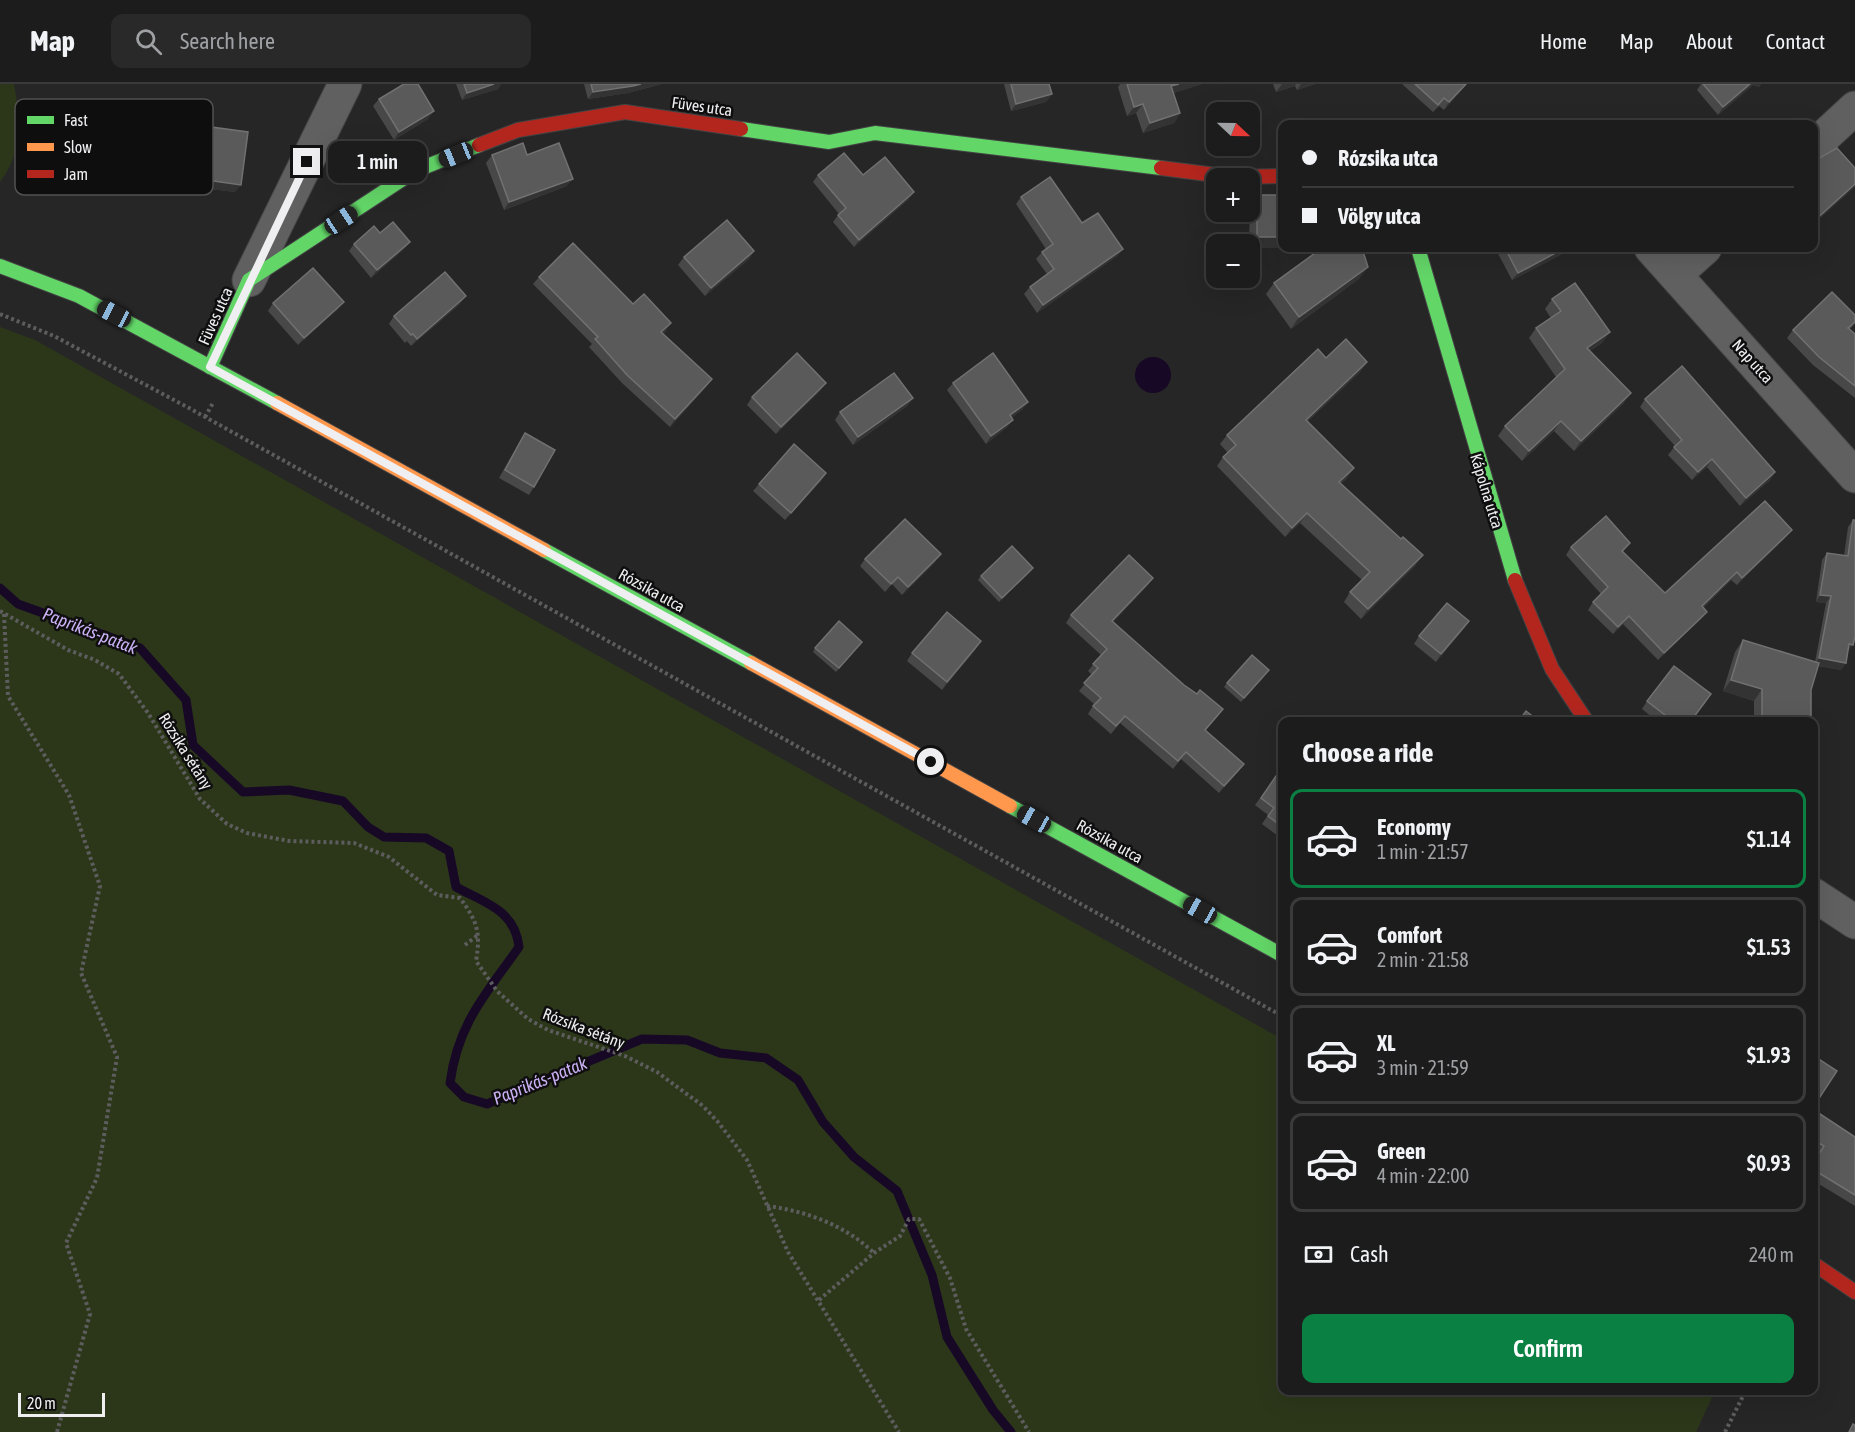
<!DOCTYPE html>
<html lang="en">
<head>
<meta charset="utf-8">
<style>
	:root { --surface:#1c1c1d; --page:#29292a; --text:#f1f3f6; --muted:#a0a1a4; --line:#3a3a3b; --accent:#0b8043 }
	body { margin:0; font-family:"Asap Condensed",sans-serif; background:var(--page); color:var(--text); height:100vh; display:flex; flex-direction:column; font-size:22px; white-space:nowrap }
	* { box-sizing:border-box; margin:0 }
	p { font-size:20px; color:var(--muted) }
	.icon { flex:none; width:33px; height:33px; fill:none; stroke:currentColor; stroke-width:2; stroke-linecap:round; stroke-linejoin:round }
	.map { position:relative; flex:1; overflow:hidden }
	.side { position:absolute; left:1278px; top:633px; width:540px; height:678px; display:flex; flex-direction:column; background:var(--surface); border-radius:12px; box-shadow:0 6px 24px #0002,0 0 0 2px var(--line) }
	.side>* { flex:none }
	.hud { position:absolute; left:1278px; top:36px; width:540px; height:132px; border-radius:12px; box-shadow:0 6px 24px #0002,0 0 0 2px var(--line); display:grid; align-content:center; height:132px; padding:0 24px; background:var(--surface) }
	.needle { width:39px; rotate:112deg }
	.tools { position:absolute; left:1206px; top:18px; display:grid; gap:12px }
	.tools a { display:grid; place-items:center; width:54px; height:54px; border-radius:12px; background:var(--surface); box-shadow:0 6px 24px #0002,0 0 0 2px var(--line); font-size:30px }
	.scale { position:absolute; left:18px; bottom:15px; width:87px; box-sizing:border-box; padding-left:6px; border:3px solid #efeff1; border-top:0; font-size:16px; line-height:21px; white-space:nowrap; color:#efeff1; -webkit-text-stroke:4px #0f0e0f; paint-order:stroke }
	.end { position:absolute; width:27px; height:27px; margin:-14px; border:8px solid #efeff1; background:#111; box-shadow:0 0 0 3px #111 }
	.from { border-radius:50% }
	.bubble { position:absolute; height:42px; border-radius:12px; background:var(--surface); box-shadow:0 6px 24px #0002,0 0 0 2px var(--line); font-size:20px; font-weight:600; line-height:42px; text-align:center }
	.car { position:absolute; width:18px; height:36px; margin:-18px -9px; border-radius:8px; box-shadow:0 0 4px 2px #0007; background:linear-gradient(#222 24%,#8ab4d8 0 40%,#222 0 76%,#8ab4d8 0 86%,#222 0) }
	.hud b { display:flex; align-items:center; gap:21px; height:57px; font-size:22px }
	.hud b+b { border-top:2px solid var(--line) }
	.hud i { width:15px; height:15px; background:var(--text) }
	ul { padding:0; list-style:none }
	li { display:flex; align-items:center; gap:18px; height:99px; margin:0 12px 9px; padding:0 12px; border:3px solid var(--line); border-radius:12px }
	li div { flex:1 }
	li b { display:block; font-size:22px }
	li em { font-style:normal; font-weight:600 }
	li.on { border-color:var(--accent) }
	li>.icon { width:54px; height:54px; stroke-width:1.5 }
	h2 { padding:0 24px; font-size:27px; line-height:72px }
	.pay { display:flex; align-items:center; gap:15px; height:66px; padding:0 24px; font-size:22px }
	.pay p { margin-inline-start:auto }
	.cta { display:flex; gap:12px; margin-top:auto; padding:12px 24px }
	.cta a { flex:1; height:69px; border-radius:12px; background:var(--accent); color:#fff; font-size:24px; font-weight:600; line-height:69px; text-align:center }
	header { display:flex; align-items:center; gap:36px; box-sizing:border-box; height:84px; padding:0 30px; background:var(--surface); border-bottom:2px solid var(--line) }
	header strong { font-size:28px }
	nav { display:flex; gap:33px; margin-inline-start:auto; font-size:21px }
	.search { width:420px; height:54px; background:var(--page); display:flex; align-items:center; gap:15px; box-sizing:border-box; padding:0 21px; border-radius:12px; color:var(--muted); font-size:22px }
	.map>svg:first-child { display:block }
</style>
</head>
<body>
<header>
<strong>Map</strong>
<div class="search"><svg class="icon" aria-label="search" viewBox="0 0 24 24"><circle cx="10" cy="10" r="6"/><path d="M15 15l6 6"/></svg>Search here</div>
<nav><a>Home</a><a>Map</a><a>About</a><a>Contact</a></nav>
</header>
<div class="map">
<svg width="1855" height="1348" viewBox="0 0 1855 1348">
	<rect width="100%" height="100%" fill="#262627"/>
	<g fill="#2c371a">
		<path d="M0,0H14C20,35 24,66 0,98Z"/>
		<path d="M0,243L35,256L1282,955V1306L1715,1307L1696,1348H0Z"/>
	</g>
	<circle fill="#170826" cx="1153" cy="291" r="18"/>
	<g fill="none" stroke-linecap="round" stroke-linejoin="round">
		<path stroke="#170826" stroke-width="9" d="M0,504L18,520L140,564L186,616L193,661L243,708L289,706L343,717L368,743L384,753L426,754L449,767L456,803C485,819 515,826 519,863C486,910 458,939 450,999L464,1013L487,1020L642,955L687,956L720,969L766,974L798,996L823,1038L854,1073L897,1107L932,1191L947,1253L993,1326L1011,1348"/>
		<defs>
			<g id="street">
				<path d="M1814,62L1855,24"/>
				<path d="M1651,164L1855,392"/>
				<path d="M1676,190L1705,164"/>
				<path d="M249,196L345,0"/>
				<path d="M1814,811L1855,838"/>
			</g>
			<g id="fast">
				<path d="M741,45L829,58L875,49L1161,84"/>
				<path d="M1418,164L1515,496"/>
				<path d="M0,182L79,212L277,319"/>
				<path d="M210,283L249,196L415,87L479,61"/>
				<path d="M544,466L751,579"/>
				<path d="M1010,722L1282,871"/>
			</g>
			<g id="slow">
				<path d="M277,319L544,466"/>
				<path d="M751,579L1010,722"/>
			</g>
			<g id="jam">
				<path d="M479,61L518,46L625,28L741,45"/>
				<path d="M1161,84L1231,93L1282,92"/>
				<path d="M1515,496L1552,585L1587,638"/>
				<path d="M1814,1180L1855,1208"/>
			</g>
		</defs>
		<use href="#street" stroke="#444445" stroke-width="35"/>
		<use href="#fast" stroke="#444445" stroke-width="16"/>
		<use href="#slow" stroke="#444445" stroke-width="16"/>
		<use href="#jam" stroke="#444445" stroke-width="16"/>
		<g stroke="#5d5d5e" stroke-width="4" stroke-dasharray="3 3" stroke-linecap="butt">
			<path d="M0,230L54,252L189,324L1282,932"/>
			<path d="M205,333L213,319"/>
			<path d="M0,527L68,566L95,576L119,590L148,629L200,715L227,740L247,749L289,757L354,759L389,773L437,811L460,814C477,837 481,848 476,877L497,907L528,935L548,946L625,972L657,988L703,1022L718,1038L747,1076L788,1168L899,1348"/>
			<path d="M4,530L8,612L69,711L100,802L81,889L117,973L97,1094L66,1159L90,1230L57,1348"/>
			<path d="M465,861L478,851"/>
			<path d="M767,1122C806,1127 845,1141 874,1169"/>
			<path d="M819,1216L874,1169L900,1152L909,1135H919L950,1194L966,1245L1029,1348"/>
			<path d="M1725,1348L1746,1306"/>
		</g>
		<use href="#street" stroke="#606061" stroke-width="33"/>
		<use href="#fast" stroke="#63d668" stroke-width="14"/>
		<use href="#slow" stroke="#ff974d" stroke-width="14"/>
		<use href="#jam" stroke="#b3261e" stroke-width="14"/>
	</g>
	<g fill="#484849">
		<path d="M456,0H501L498,5L462,16Z"/>
		<path d="M584,0H662L628,9L588,15Z"/>
		<path d="M1004,0H1049L1052,10L1046,18L1011,27Z"/>
		<path d="M1120,0H1202L1173,9L1180,29L1174,39L1143,49L1136,29L1127,32L1118,3Z"/>
		<path d="M1273,0H1315L1297,6L1295,2L1276,8Z"/>
		<path d="M1402,0H1467L1444,26L1439,22L1433,28Z"/>
		<path d="M1701,0H1761L1759,3L1753,1L1718,31L1697,6Z"/>
		<path d="M379,15L428,35L394,56L373,22Z"/>
		<path d="M138,29L174,38L235,108L194,103L196,94L127,86L133,36Z"/>
		<path d="M492,71H527L567,102L504,126L486,79Z"/>
		<path d="M818,91H863L909,115L854,163L833,138L839,130L813,98Z"/>
		<path d="M1257,111L1362,164L1360,194L1291,245L1266,210L1274,199L1321,164H1250V160H1249L1250,121Z"/>
		<path d="M1021,113L1082,139L1123,165L1117,172L1037,229L1024,210L1030,203L1047,190L1036,175L1042,168L1046,165L1016,120Z"/>
		<path d="M380,149L410,158L404,165L371,194L349,167L354,160Z"/>
		<path d="M1495,164H1570L1568,167L1512,196Z"/>
		<path d="M754,167L749,175L705,212L678,181L684,173Z"/>
		<path d="M539,193L633,220L666,247L663,250L712,295L706,303L670,343L622,299L589,263L592,260L533,200Z"/>
		<path d="M1552,215L1603,258L1590,267L1624,319L1574,367L1554,347L1522,377L1498,352L1505,342L1556,293L1529,254L1536,244L1551,234L1545,225Z"/>
		<path d="M273,219L338,225L298,261L268,227Z"/>
		<path d="M460,220L411,262L407,257L405,259L389,240L394,232Z"/>
		<path d="M1855,231V239L1850,245L1855,250V314L1813,281L1787,254L1793,246Z"/>
		<path d="M1326,274L1367,278L1360,288L1308,337L1347,394L1341,400L1416,481L1361,535L1344,518L1350,508L1362,496L1300,439L1285,453L1217,382L1223,373L1228,369L1220,360L1227,351Z"/>
		<path d="M953,299L1023,325L1011,334L1013,336L1007,343L986,360L947,306Z"/>
		<path d="M820,307L776,350L747,321L752,313Z"/>
		<path d="M913,314L907,322L853,361L835,336L840,328Z"/>
		<path d="M1645,315L1775,388L1770,396L1740,422L1707,383L1692,396L1668,371L1675,362L1640,323Z"/>
		<path d="M525,349L534,403L529,411L499,394L520,357Z"/>
		<path d="M826,389L821,397L785,436L753,407L759,400Z"/>
		<path d="M1853,436L1849,567H1848L1846,579L1841,586L1818,582L1811,606V638H1754V617L1723,607L1735,568L1743,556L1815,578L1826,519L1816,518L1822,476L1827,469L1844,472L1848,443Z"/>
		<path d="M1786,453L1737,501L1731,496L1703,524L1701,535L1658,576L1623,540L1613,550L1588,526L1593,518L1601,510L1566,471L1571,463L1630,459L1623,468L1665,509Z"/>
		<path d="M941,470L935,478L902,511L892,500L885,508L860,482L865,475Z"/>
		<path d="M1033,484L1030,488L999,518L978,496L981,492Z"/>
		<path d="M1148,501L1113,538L1217,633L1205,647L1244,680L1238,688L1219,709L1181,675L1173,685L1120,639L1111,650L1088,630L1094,620L1079,607L1092,591L1088,587L1101,571L1066,539L1071,531Z"/>
		<path d="M1469,537L1436,578L1414,560L1419,552Z"/>
		<path d="M862,558L836,588L813,568L815,564Z"/>
		<path d="M976,565L942,606L907,577L912,569Z"/>
		<path d="M1266,590L1241,618L1224,603L1227,599Z"/>
		<path d="M1647,617L1706,618L1691,638H1658L1642,625Z"/>
		<path d="M1276,692L1282,697V755L1262,740L1268,731L1255,721Z"/>
		<path d="M1814,1026L1855,1053V1122L1814,1097V1078L1818,1070L1814,1066Z"/>
	</g>
	<g fill="#333334">
		<path d="M494,0H501L498,5L462,16L467,9Z"/>
		<path d="M641,0H662L628,9L588,15L593,8Z"/>
		<path d="M1179,0H1202L1165,12L1171,2Z"/>
		<path d="M1282,0H1296L1295,2L1276,8Z"/>
		<path d="M1301,0H1315L1297,6Z"/>
		<path d="M1466,0H1467L1444,26L1449,18Z"/>
		<path d="M1750,0H1761L1759,3L1753,1L1718,31L1723,23Z"/>
		<path d="M1052,10L1046,18L1011,27L1016,20Z"/>
		<path d="M1143,20L1136,29L1127,32L1134,23Z"/>
		<path d="M434,27L428,35L394,56L399,48Z"/>
		<path d="M1180,29L1174,39L1143,49L1150,39Z"/>
		<path d="M132,78L201,87L196,94L127,86Z"/>
		<path d="M200,95L241,101L235,108L194,103Z"/>
		<path d="M573,95L567,102L504,126L509,118Z"/>
		<path d="M1855,100V103L1814,140V137Z"/>
		<path d="M914,108L909,115L854,163L859,156Z"/>
		<path d="M1257,153H1282V164H1329H1250Z"/>
		<path d="M410,158L404,165L371,194L377,186Z"/>
		<path d="M1565,164H1570L1568,167L1512,196L1518,189Z"/>
		<path d="M1123,165L1117,172L1037,229L1043,221Z"/>
		<path d="M754,167L749,175L705,212L711,204Z"/>
		<path d="M1368,183L1360,194L1291,245L1299,233Z"/>
		<path d="M466,212L460,220L411,262L417,255Z"/>
		<path d="M344,218L338,225L298,261L304,254Z"/>
		<path d="M671,239L666,247L656,256L661,248Z"/>
		<path d="M1610,248L1603,258L1580,274L1587,264Z"/>
		<path d="M1367,278L1360,288L1299,345L1306,336Z"/>
		<path d="M712,295L706,303L670,343L675,335Z"/>
		<path d="M826,299L820,307L776,350L781,343Z"/>
		<path d="M1631,309L1624,319L1574,367L1581,357Z"/>
		<path d="M913,314L907,322L853,361L858,353Z"/>
		<path d="M1028,318L1023,325L1004,339L1010,331Z"/>
		<path d="M1013,336L1007,343L986,360L991,352Z"/>
		<path d="M1561,337L1554,347L1522,377L1529,367Z"/>
		<path d="M1712,375L1707,383L1692,396L1698,388Z"/>
		<path d="M1354,384L1347,394L1333,408L1339,398Z"/>
		<path d="M1775,388L1770,396L1740,422L1746,414Z"/>
		<path d="M826,389L821,397L785,436L791,429Z"/>
		<path d="M1307,429L1300,439L1285,453L1292,444Z"/>
		<path d="M1792,446L1786,453L1737,501L1742,494Z"/>
		<path d="M941,470L935,478L902,511L908,503Z"/>
		<path d="M1423,471L1416,481L1361,535L1368,525Z"/>
		<path d="M1033,484L1030,488L999,518L1002,514Z"/>
		<path d="M1737,488L1731,496L1696,530L1702,522Z"/>
		<path d="M1153,494L1148,501L1107,545L1112,537Z"/>
		<path d="M1820,511L1831,512L1826,519L1816,518Z"/>
		<path d="M1707,528L1701,535L1658,576L1664,569Z"/>
		<path d="M1629,532L1623,540L1613,550L1618,543Z"/>
		<path d="M1469,537L1464,545L1436,578L1441,570Z"/>
		<path d="M981,557L976,565L942,606L947,598Z"/>
		<path d="M1849,560L1853,561L1849,567H1844Z"/>
		<path d="M1819,574L1846,579L1841,586L1814,581Z"/>
		<path d="M1731,596L1762,605L1754,617L1723,607Z"/>
		<path d="M1244,680L1238,688L1219,709L1224,702Z"/>
	</g>
	<g fill="#5a5a5b" stroke="#717172" stroke-width="1.5">
		<path d="M404,0H418L434,27L399,48L379,15Z"/>
		<path d="M464,0H494L467,9Z"/>
		<path d="M591,0H641L633,2L593,8Z"/>
		<path d="M1011,0H1049L1052,10L1016,20Z"/>
		<path d="M1127,0H1179L1171,2L1180,29L1150,39L1143,20L1134,23Z"/>
		<path d="M1415,0H1466L1449,18L1444,14L1438,21Z"/>
		<path d="M1703,0H1750L1723,23Z"/>
		<path d="M138,29L174,34V38L248,48L241,101L200,95L201,87L132,78Z"/>
		<path d="M523,59L527,71L559,59L573,95L509,118L492,71Z"/>
		<path d="M1837,64L1855,84V100L1814,137V79L1821,73Z"/>
		<path d="M844,69L863,91L885,73L914,108L859,156L838,131L846,124L818,91Z"/>
		<path d="M1050,93L1082,139L1098,129L1123,165L1043,221L1030,203L1054,185L1042,168L1053,160L1021,113Z"/>
		<rect x="1257" y="111" width="25" height="42"/>
		<path d="M727,136L754,167L711,204L684,173Z"/>
		<path d="M393,138L410,158L377,186L354,160L374,142L380,149Z"/>
		<path d="M573,159L633,220L644,210L671,239L661,248L712,295L675,335L627,291L595,255L598,253L539,193Z"/>
		<path d="M1322,164H1362L1368,183L1299,233L1274,199Z"/>
		<path d="M1505,164H1565L1518,189Z"/>
		<path d="M313,184L344,218L304,254L273,219Z"/>
		<path d="M445,188L466,212L417,255L413,250L411,251L394,232Z"/>
		<path d="M1575,199L1610,248L1587,264L1631,309L1581,357L1561,337L1529,367L1505,342L1565,285L1536,244L1561,227L1552,215Z"/>
		<path d="M1832,208L1855,231V238L1848,244L1855,250V302L1819,273L1793,246Z"/>
		<path d="M1346,255L1367,278L1306,336L1354,384L1339,398L1401,455L1403,453L1423,471L1368,525L1350,508L1370,488L1307,429L1292,444L1223,373L1236,361L1227,351L1318,265L1326,274Z"/>
		<path d="M797,269L826,299L781,343L752,313Z"/>
		<path d="M993,269L1028,318L1010,331L1013,336L991,352L953,299Z"/>
		<path d="M1682,282L1775,388L1746,414L1712,375L1698,388L1674,363L1682,356L1645,315Z"/>
		<path d="M894,289L913,314L858,353L840,328Z"/>
		<path d="M525,349L555,366L534,403L505,386Z"/>
		<path d="M794,360L826,389L791,429L759,400Z"/>
		<path d="M1765,417L1792,446L1742,494L1737,488L1702,522L1707,528L1664,569L1629,532L1618,543L1593,518L1608,503L1571,463L1606,432L1630,459L1622,467L1665,509Z"/>
		<path d="M905,435L941,470L908,503L898,493L891,500L865,475Z"/>
		<path d="M1853,436H1855V553L1853,561L1849,560L1846,579L1819,574L1831,512L1820,511L1827,469L1848,472Z"/>
		<path d="M1012,462L1033,484L1002,514L981,492Z"/>
		<path d="M1129,471L1153,494L1112,537L1184,601L1197,610L1200,606L1223,625L1205,646L1244,680L1224,702L1186,668L1178,677L1125,632L1116,642L1093,622L1101,614L1084,599L1098,584L1093,580L1107,565L1071,531Z"/>
		<path d="M1447,519L1469,537L1441,570L1419,552Z"/>
		<path d="M947,528L981,557L947,598L912,569Z"/>
		<path d="M839,537L862,558L839,584L815,564Z"/>
		<path d="M1743,556L1819,579L1811,606V637H1762V605L1731,596Z"/>
		<path d="M1252,571L1269,586L1244,614L1227,599Z"/>
		<path d="M1674,582L1711,610L1690,638H1674L1647,617Z"/>
		<path d="M1526,627L1540,638H1518Z"/>
		<path d="M1276,692L1282,697V743L1268,732L1274,724L1261,714Z"/>
		<path d="M1814,972L1837,987L1814,1022Z"/>
		<path d="M1814,1026L1855,1053V1111L1814,1086V1078L1824,1062L1814,1056Z"/>
		<path d="M1853,1340L1855,1341V1348H1849Z"/>
	</g>
	<g fill="none" stroke-linecap="round" stroke-linejoin="round">
		<path stroke="#efeff1" stroke-width="8" d="M307,78L210,283L931,678"/>
	</g>
	<g text-anchor="middle" stroke-width="5" stroke-linejoin="round" paint-order="stroke">
		<g font-size="16" fill="#efeff1" stroke="#0f0e0f">
			<text transform="translate(702 22) rotate(8)" y="6">Füves utca</text>
			<text transform="translate(215 232) rotate(-66)" y="6">Füves utca</text>
			<text transform="translate(1753 277) rotate(48)" y="6">Nap utca</text>
			<text transform="translate(1487 407) rotate(73)" y="6">Kápolna utca</text>
			<text transform="translate(652 506) rotate(29)" y="6">Rózsika utca</text>
			<text transform="translate(186 667) rotate(58)" y="6">Rózsika sétány</text>
			<text transform="translate(1110 757) rotate(29)" y="6">Rózsika utca</text>
			<text transform="translate(584 944) rotate(21)" y="6">Rózsika sétány</text>
		</g>
		<g font-size="18" font-style="italic" fill="#cbb1f5" stroke="#0f0e0f">
			<text transform="translate(90 547) rotate(21)" y="6">Paprikás-patak</text>
			<text transform="translate(540 997) rotate(-22)" y="6">Paprikás-patak</text>
		</g>
	</g>
	<rect x="15" y="15" width="198" height="96" rx="9" fill="#0f0e0f" stroke="#525253" stroke-width="1.5"/>
	<rect x="27" y="32" width="27" height="8" fill="#63d668"/>
	<rect x="27" y="59" width="27" height="8" fill="#ff974d"/>
	<rect x="27" y="86" width="27" height="8" fill="#b3261e"/>
	<g font-size="16" fill="#efeff1">
		<text x="64" y="42">Fast</text>
		<text x="64" y="69">Slow</text>
		<text x="64" y="96">Jam</text>
	</g>
</svg>
<div class="tools">
<a><svg class="needle" viewBox="-14 -14 28 28"><path d="M0-13l5 13h-10z" fill="#e53935"/><path d="M0 13l5-13h-10z" fill="#a0a1a4"/></svg></a>
<a>+</a>
<a>−</a>
</div>
<div class="scale">20 m</div>
<i class="end from" style="left:931px;top:678px"></i>
<i class="end" style="left:307px;top:78px"></i>
<div class="bubble" style="left:328px;top:57px;width:99px">1 min</div>
<i class="car" style="left:456px;top:71px;rotate:248deg"></i>
<i class="car" style="left:341px;top:136px;rotate:57deg"></i>
<i class="car" style="left:114px;top:230px;rotate:298deg"></i>
<i class="car" style="left:1034px;top:735px;rotate:299deg"></i>
<i class="car" style="left:1200px;top:826px;rotate:299deg"></i>
<div class="hud">
<b><i class="from"></i>Rózsika utca</b>
<b><i></i>Völgy utca</b>
</div>
<section class="side">
<h2>Choose a ride</h2>
<ul>
<li class="on"><svg class="icon" aria-label="car" viewBox="0 0 24 24"><path d="M5 17H2v-5l4-1 3-4h7l3 4 3 1v5h-3M9 17h6M6 11h13"/><circle cx="7" cy="17" r="2"/><circle cx="17" cy="17" r="2"/></svg><div><b>Economy</b><p>1 min · 21:57</p></div><em>$1.14</em></li>
<li><svg class="icon" aria-label="car" viewBox="0 0 24 24"><path d="M5 17H2v-5l4-1 3-4h7l3 4 3 1v5h-3M9 17h6M6 11h13"/><circle cx="7" cy="17" r="2"/><circle cx="17" cy="17" r="2"/></svg><div><b>Comfort</b><p>2 min · 21:58</p></div><em>$1.53</em></li>
<li><svg class="icon" aria-label="car" viewBox="0 0 24 24"><path d="M5 17H2v-5l4-1 3-4h7l3 4 3 1v5h-3M9 17h6M6 11h13"/><circle cx="7" cy="17" r="2"/><circle cx="17" cy="17" r="2"/></svg><div><b>XL</b><p>3 min · 21:59</p></div><em>$1.93</em></li>
<li><svg class="icon" aria-label="car" viewBox="0 0 24 24"><path d="M5 17H2v-5l4-1 3-4h7l3 4 3 1v5h-3M9 17h6M6 11h13"/><circle cx="7" cy="17" r="2"/><circle cx="17" cy="17" r="2"/></svg><div><b>Green</b><p>4 min · 22:00</p></div><em>$0.93</em></li>
</ul>
<div class="pay"><svg class="icon" aria-label="cash" viewBox="0 0 24 24"><path d="M3 7h18v10H3z"/><circle cx="12" cy="12" r="2"/></svg>Cash<p>240 m</p></div>
<div class="cta"><a>Confirm</a></div>
</section>
</div>
</body>
</html>
